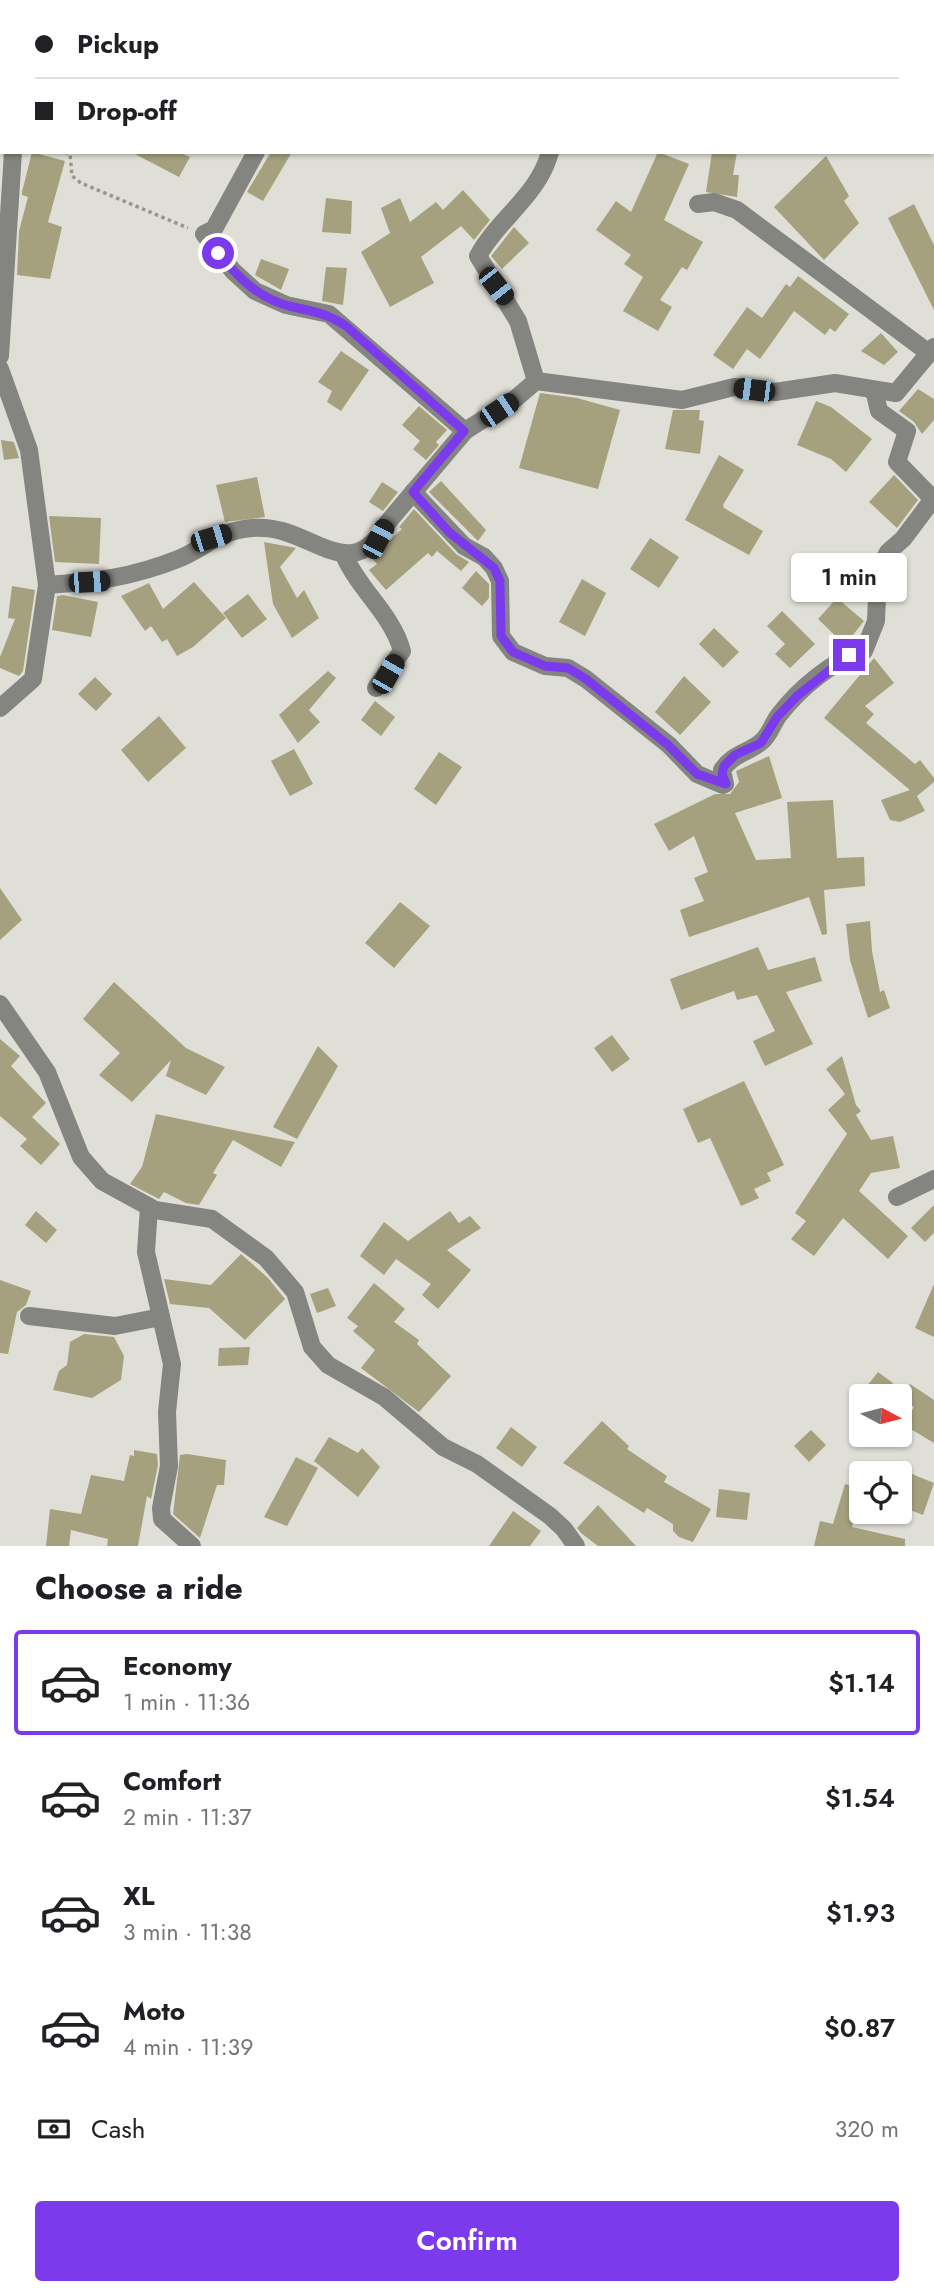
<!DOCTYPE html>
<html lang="en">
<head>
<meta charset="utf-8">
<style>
	:root { --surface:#fff; --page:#f2f2f2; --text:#202124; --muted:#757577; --line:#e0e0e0; --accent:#7c3aed }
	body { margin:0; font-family:Jost,sans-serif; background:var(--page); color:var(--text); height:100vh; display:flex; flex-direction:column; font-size:26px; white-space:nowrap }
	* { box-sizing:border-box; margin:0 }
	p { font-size:23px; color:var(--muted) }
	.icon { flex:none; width:38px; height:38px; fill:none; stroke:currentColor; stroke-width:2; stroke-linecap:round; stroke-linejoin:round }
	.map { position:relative; height:1546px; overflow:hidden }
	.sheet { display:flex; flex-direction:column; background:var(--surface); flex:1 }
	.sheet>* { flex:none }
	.hud { position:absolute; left:0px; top:0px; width:934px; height:154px; box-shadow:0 2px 5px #0004; display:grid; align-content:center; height:154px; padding:0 35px; background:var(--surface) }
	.needle { width:46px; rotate:97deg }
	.fabs { position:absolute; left:849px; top:1384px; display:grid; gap:14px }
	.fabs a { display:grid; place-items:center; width:63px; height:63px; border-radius:7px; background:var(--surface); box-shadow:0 2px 5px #0004; font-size:35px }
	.end { position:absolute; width:32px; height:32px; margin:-16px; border:9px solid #7c3aed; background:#fff; box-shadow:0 0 0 4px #fff }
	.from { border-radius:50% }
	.bubble { position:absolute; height:49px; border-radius:7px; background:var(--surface); box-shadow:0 2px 5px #0004; font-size:23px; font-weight:600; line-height:49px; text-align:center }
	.car { position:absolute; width:21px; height:42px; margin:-21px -10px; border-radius:9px; box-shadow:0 0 5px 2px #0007; background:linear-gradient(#222 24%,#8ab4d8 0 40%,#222 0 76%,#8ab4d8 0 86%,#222 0) }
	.hud b { display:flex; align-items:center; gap:24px; height:66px; font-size:26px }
	.hud b+b { border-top:2px solid var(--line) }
	.hud i { width:18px; height:18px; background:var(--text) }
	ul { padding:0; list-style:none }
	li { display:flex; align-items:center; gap:21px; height:105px; margin:0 14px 10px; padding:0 21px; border:4px solid transparent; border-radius:7px }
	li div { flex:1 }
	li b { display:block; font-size:26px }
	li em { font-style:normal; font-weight:600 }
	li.selected { border-color:var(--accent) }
	li>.icon { width:63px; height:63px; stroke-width:1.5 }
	h2 { padding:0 35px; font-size:32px; line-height:84px }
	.pay { display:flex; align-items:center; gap:18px; height:77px; padding:0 35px; font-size:26px }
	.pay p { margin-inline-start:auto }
	.action { display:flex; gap:14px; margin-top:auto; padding:14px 35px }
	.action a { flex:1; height:80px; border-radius:7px; background:var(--accent); color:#fff; font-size:28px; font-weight:600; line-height:80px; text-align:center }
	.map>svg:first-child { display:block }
</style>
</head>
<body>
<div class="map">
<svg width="934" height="1546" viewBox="0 0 934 1546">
	<rect width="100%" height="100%" fill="#e0dfd7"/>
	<g fill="#a5a17e">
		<path d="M32,152L65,161L48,222L62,227L50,279L17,275L19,231L28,197L22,195V192Z"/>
		<path d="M131,152H179L190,157L179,177Z"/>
		<path d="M271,152H292L263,201L247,192Z"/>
		<path d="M658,152L689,164L664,220L703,242L687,270L682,267L660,300L672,307L658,331L623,311L643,277L624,264L631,255L596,230L616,201L631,212Z"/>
		<path d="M712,152H737L733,175H739L737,197L706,192Z"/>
		<path d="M826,156L849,196L844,201L859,223L824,260L774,207Z"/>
		<path d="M463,190L490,220L474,240L461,226L421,257L434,283L390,307L361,252L390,233L381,208L400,198L410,222L436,202L443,210Z"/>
		<path d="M326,198L352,201L351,234L322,232Z"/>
		<path d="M914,204L934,245V310L888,218Z"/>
		<path d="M514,227L529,243L502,269L491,256Z"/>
		<path d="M261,259L289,269L281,290L255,275Z"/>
		<path d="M326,267L347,268L343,305L322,301Z"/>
		<path d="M798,276L849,314L835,332L830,328L825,335L794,311L760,359L747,349L733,369L713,355L747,307L762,318L786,284L790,287Z"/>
		<path d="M881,333L898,352L884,365L861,351Z"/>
		<path d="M341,351L369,370L341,411L327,402L332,391L318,382Z"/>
		<path d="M918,389L934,399V420L922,434L914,422L899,411Z"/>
		<path d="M540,393L577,398L620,410L598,489L519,468Z"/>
		<path d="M816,401L831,407L872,439L846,472L831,459L797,445Z"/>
		<path d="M419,406L447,430L436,442L439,445L426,460L413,449L420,441L402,425Z"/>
		<path d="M673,410H700L699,420L704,421L700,454L665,449Z"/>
		<path d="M1,440L14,442L19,458L4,460Z"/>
		<path d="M719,455L744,470L723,505L724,508L763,531L749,555L685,520Z"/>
		<path d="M894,475L918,500L897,528L869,502Z"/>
		<path d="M257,477L265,517L225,522L216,485Z"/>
		<path d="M441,481L486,530L478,541L429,492Z"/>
		<path d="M382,482L398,492L383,511L369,502Z"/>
		<path d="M414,509L456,554L469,562L461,571L437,551L432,557L428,553L386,590L369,570L377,564L371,557L402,529L399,527Z"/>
		<path d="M49,516L101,518L99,564L55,562Z"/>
		<path d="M650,538L679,557L659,588L630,569Z"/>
		<path d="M264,542L296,548L280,567L297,598L304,590L319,618L292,638L273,604Z"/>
		<path d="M476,571L489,584V598L482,606L462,588Z"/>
		<path d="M582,579L606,593L585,636L559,622Z"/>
		<path d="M194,582L226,618L193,647L177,656L167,639L162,642L151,626L145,631L121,596L149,583L163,609Z"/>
		<path d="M12,586L35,590L23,671L19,676L0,668V657L15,619L8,618Z"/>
		<path d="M248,594L267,619L242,638L223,613Z"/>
		<path d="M63,595L98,602L91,637L52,630L57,596Z"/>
		<path d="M837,598L864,621L845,645L818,619Z"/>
		<path d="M782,611L815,644L790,668L775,654L785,644L767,626Z"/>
		<path d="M714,628L739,652L723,668L699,644Z"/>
		<path d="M874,658L894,683L865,706L874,714L866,723L915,764L920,760L934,778V782L917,796L925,811L900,822L890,820L881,800L910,790L824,718Z"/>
		<path d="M328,671L336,678L309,710L320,722L298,743L279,715Z"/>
		<path d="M684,676L711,702L680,735L655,712Z"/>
		<path d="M95,677L112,694L96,711L78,694Z"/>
		<path d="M375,701L395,717L381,736L361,720Z"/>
		<path d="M159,716L186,748L148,782L121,750Z"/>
		<path d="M294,749L313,784L290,796L271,761Z"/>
		<path d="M439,752L462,767L436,805L414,789Z"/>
		<path d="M769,756L782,798L735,813L756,860L791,858L787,802L833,800L837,858L864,857L865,886L824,890L827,934L822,935L809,897L689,937L680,910L704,901L694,878L708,872L694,836L669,851L654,824L715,794H730L739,782L736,771Z"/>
		<path d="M0,888L22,920L0,940Z"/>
		<path d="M400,902L430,926L394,968L365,943Z"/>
		<path d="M870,921L872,951L880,992L884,990L890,1008L868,1018L850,960L846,924Z"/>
		<path d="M758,947L768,970L815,957L822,981L786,992L813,1044L765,1066L753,1041L775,1031L757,995L737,1000L734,991L681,1010L670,979Z"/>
		<path d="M114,982L186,1048L225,1067L206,1095L166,1076L171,1060L132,1102L99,1075L120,1053L83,1019Z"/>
		<path d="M612,1035L630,1059L612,1072L594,1048Z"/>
		<path d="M0,1039L20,1056L11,1066L46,1103L32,1117L60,1144L41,1165L20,1146L27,1139L0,1116Z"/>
		<path d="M318,1046L338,1066L297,1139L273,1127Z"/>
		<path d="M842,1056L856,1105L861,1111L856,1115L871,1140L893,1136L900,1168L871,1173L859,1191L908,1236L888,1259L843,1218L814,1256L791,1239L806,1221L795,1213L847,1134L828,1110L845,1094L826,1069Z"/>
		<path d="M744,1081L784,1165L767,1173L771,1181L754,1189L759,1198L741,1206L710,1138L698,1143L683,1109Z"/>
		<path d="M156,1114L238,1131L295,1142L281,1167L233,1140L213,1173L217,1175L199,1205L186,1203L164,1192L159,1199L130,1184L142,1167Z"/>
		<path d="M934,1205V1233L925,1242L911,1228Z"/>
		<path d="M36,1211L57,1230L46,1243L25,1225Z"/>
		<path d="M450,1211L459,1223L470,1216L481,1228L447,1250L471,1270L438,1309L422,1295L431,1284L396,1259L384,1275L360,1256L384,1222L408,1241Z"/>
		<path d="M241,1254L268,1278L285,1299L245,1340L209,1308L170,1304L164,1279L211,1285Z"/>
		<path d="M0,1280L31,1291L26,1305L17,1312L8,1354L0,1353Z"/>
		<path d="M374,1283L405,1309L394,1322L419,1340L417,1344L451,1376L419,1412L361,1368L375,1350L353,1331L358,1326L347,1318Z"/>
		<path d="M934,1284V1337L915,1328Z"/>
		<path d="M328,1288L336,1306L317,1313L310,1294Z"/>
		<path d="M84,1334L114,1337L124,1356L121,1380L92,1398L53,1390L59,1371L67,1365L70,1342Z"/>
		<path d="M250,1347L248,1365L218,1366L219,1348Z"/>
		<path d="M878,1372L893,1383L882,1396H859Z"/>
		<path d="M910,1384L934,1400V1443L904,1425L914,1407L901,1398Z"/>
		<path d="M602,1421L629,1446L627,1449L667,1476L664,1482L711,1509L693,1542L679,1537L673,1531V1524L647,1508L644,1513L563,1463Z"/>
		<path d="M511,1427L537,1447L522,1467L496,1448Z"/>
		<path d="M811,1430L826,1445L809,1462L794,1446Z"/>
		<path d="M329,1437L358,1453L362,1448L380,1467L358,1497L314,1461Z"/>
		<path d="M134,1450L157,1454L158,1465L151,1499L147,1496L138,1546H107L108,1539L71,1530L69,1546H46L50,1509L81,1514L91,1475L124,1481L130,1455L134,1456Z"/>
		<path d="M187,1454L226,1460L224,1485H217L200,1538L173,1514L180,1455Z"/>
		<path d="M296,1457L318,1468L287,1526L264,1517Z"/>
		<path d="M907,1472L934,1483L923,1515L900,1506V1492Z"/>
		<path d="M845,1484L861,1489L852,1527L905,1539V1546H814L820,1521L833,1524Z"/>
		<path d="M719,1489L750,1493L747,1520L716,1517Z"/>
		<path d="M598,1505L636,1546H598L581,1533L577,1528Z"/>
		<path d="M513,1511L541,1531L530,1546H489Z"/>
	</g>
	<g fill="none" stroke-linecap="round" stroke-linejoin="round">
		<path stroke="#969690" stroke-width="3.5" stroke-dasharray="3.5 3.5" stroke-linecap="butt" d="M65,152L70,154L72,176L81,183L188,228"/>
		<g stroke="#848481" stroke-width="18">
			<path d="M2,0V2"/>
			<path d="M441,0L445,2"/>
			<path d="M339,2V0"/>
			<path d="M628,2V0"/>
			<path d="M0,134H2"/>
			<path d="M256,152L214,229L204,234L233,271L255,291L286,305L329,314L465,431"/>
			<path d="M698,204L714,202L737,210L929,353"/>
			<path d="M0,356L13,152"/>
			<path d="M0,369L29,450L47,585L33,679L0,708"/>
			<path d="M536,381L518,321L478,256C498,219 539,195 550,152"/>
			<path d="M874,390L879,411L907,431L897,462L934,500"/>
			<path d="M413,492L464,546L484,557L494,568L500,581L501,636L513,652L545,666L568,668L586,679L669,745L697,774L723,785L725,784L722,770C732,754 748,753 761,742C770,735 772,724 779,715C799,689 833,660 864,651L876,621L878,572L888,552L903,539L933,499"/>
			<path d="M344,555C359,590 392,614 402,651L376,688"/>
			<path d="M47,585C95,582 133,577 178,559C206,548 216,531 252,528C310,522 349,592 388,522L465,431L515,399L536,381L682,400L734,387L775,392L835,383L896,393L934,347"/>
			<path d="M0,1004L47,1072L81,1157L102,1181L155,1210L212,1219L266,1258L295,1292L312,1347L328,1365L384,1397L443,1447L477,1464L550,1516L564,1529L576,1546"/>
			<path d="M897,1197L934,1179"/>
			<path d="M149,1207L146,1252L172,1364L167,1412L169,1466L161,1508L162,1519L192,1546"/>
			<path d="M29,1316L115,1326L161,1317"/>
		</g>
	</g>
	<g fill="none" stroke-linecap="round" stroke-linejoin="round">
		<path stroke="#7c3aed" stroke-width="9" d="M218,253C238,277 258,298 289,306C311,311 327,313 346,326L464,431L413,492L449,532L494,568L500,581L501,636L513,652L545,666L568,668L586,679L668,745L697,774L726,784L722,774L724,766L735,755L761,743L777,717L797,696L849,655"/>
	</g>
</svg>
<div class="fabs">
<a><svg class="needle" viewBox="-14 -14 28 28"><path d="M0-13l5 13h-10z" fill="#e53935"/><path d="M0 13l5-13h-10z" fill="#757577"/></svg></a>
<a><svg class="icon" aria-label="locate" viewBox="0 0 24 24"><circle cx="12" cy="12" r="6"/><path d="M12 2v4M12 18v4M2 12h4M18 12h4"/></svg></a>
</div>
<i class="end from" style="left:218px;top:253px"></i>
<i class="end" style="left:849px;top:655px"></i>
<div class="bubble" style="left:791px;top:553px;width:116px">1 min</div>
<i class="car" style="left:496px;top:286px;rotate:142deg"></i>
<i class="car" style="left:754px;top:390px;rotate:277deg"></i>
<i class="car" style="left:499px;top:410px;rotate:56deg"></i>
<i class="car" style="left:211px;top:538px;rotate:73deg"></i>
<i class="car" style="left:378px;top:539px;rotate:28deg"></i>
<i class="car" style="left:89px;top:582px;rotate:87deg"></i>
<i class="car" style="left:388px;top:674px;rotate:30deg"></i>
<div class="hud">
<b><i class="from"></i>Pickup</b>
<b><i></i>Drop-off</b>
</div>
</div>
<section class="sheet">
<h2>Choose a ride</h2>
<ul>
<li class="selected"><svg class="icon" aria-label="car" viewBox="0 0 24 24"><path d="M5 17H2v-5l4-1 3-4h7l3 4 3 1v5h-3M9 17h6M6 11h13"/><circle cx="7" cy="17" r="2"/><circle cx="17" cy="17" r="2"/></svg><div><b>Economy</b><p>1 min · 11:36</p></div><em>$1.14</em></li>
<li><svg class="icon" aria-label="car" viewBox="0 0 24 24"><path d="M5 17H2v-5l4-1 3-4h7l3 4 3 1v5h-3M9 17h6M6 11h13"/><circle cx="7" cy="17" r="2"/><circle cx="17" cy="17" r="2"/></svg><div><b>Comfort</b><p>2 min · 11:37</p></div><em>$1.54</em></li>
<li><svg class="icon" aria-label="car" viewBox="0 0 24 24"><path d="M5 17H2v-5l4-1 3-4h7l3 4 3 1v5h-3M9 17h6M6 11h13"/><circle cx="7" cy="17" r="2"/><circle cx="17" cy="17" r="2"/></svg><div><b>XL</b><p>3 min · 11:38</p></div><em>$1.93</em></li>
<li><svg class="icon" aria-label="car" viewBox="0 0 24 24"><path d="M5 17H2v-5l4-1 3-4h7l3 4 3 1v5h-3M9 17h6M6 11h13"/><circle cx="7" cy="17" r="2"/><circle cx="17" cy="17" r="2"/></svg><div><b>Moto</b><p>4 min · 11:39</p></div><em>$0.87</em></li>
</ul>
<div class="pay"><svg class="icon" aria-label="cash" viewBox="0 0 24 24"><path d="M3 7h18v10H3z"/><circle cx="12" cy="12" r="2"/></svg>Cash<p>320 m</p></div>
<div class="action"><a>Confirm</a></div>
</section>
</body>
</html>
